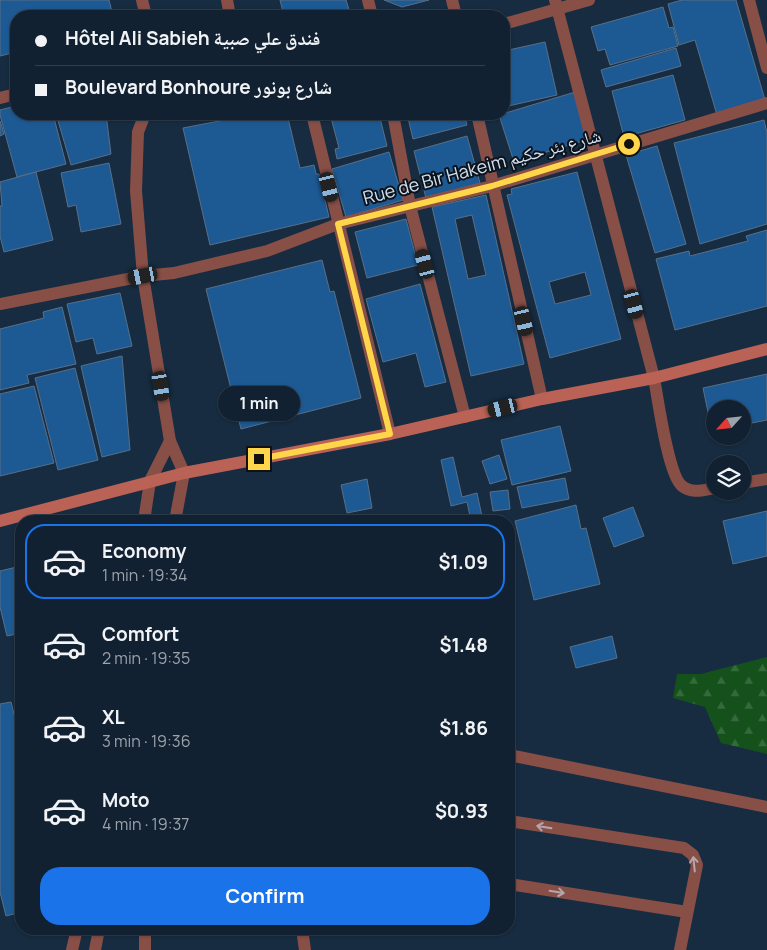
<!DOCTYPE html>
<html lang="en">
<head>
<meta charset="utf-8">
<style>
	:root { --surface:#112131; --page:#1e2e3d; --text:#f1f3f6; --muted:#9ca3ab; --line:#303e4d; --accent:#1a73e8 }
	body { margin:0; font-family:Manrope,"Noto Naskh Arabic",sans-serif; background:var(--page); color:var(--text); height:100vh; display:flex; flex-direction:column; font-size:19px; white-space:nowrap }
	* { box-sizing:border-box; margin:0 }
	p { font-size:16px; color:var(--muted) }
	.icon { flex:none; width:28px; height:28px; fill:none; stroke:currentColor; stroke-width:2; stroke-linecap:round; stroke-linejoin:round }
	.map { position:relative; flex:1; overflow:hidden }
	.panel { position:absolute; left:15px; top:515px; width:500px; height:420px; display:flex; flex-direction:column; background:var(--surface); border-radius:20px; box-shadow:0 1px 4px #0004,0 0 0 1px var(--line) }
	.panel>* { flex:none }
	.guide { position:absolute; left:10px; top:10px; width:500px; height:110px; border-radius:20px; box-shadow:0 1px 4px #0004,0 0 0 1px var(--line); display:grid; align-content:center; height:110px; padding:0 25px; background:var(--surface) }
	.needle { width:32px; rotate:243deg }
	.buttons { position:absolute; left:706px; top:400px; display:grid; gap:10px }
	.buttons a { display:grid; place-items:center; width:45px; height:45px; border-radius:50%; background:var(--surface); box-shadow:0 1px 4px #0004,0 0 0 1px var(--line); font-size:25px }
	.end { position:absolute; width:22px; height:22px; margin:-11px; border:6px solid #ffd54a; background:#111; box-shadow:0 0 0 2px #111 }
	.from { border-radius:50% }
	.bubble { position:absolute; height:35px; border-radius:18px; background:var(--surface); box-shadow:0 1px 4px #0004,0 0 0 1px var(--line); font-size:16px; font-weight:700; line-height:35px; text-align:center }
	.car { position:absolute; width:15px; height:30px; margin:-15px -8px; border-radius:6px; box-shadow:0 0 4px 1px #0007; background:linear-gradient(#222 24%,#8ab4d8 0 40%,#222 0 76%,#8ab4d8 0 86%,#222 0) }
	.guide b { display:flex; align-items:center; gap:18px; height:48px; font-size:19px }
	.guide b+b { border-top:1px solid var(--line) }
	.guide i { width:12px; height:12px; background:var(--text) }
	ul { padding:9px 0 0; list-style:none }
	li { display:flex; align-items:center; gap:15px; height:75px; margin:0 10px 8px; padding:0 15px; border:2px solid transparent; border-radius:20px }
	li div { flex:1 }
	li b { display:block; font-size:19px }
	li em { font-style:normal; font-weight:700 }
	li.selected { border-color:var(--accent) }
	li>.icon { width:45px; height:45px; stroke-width:1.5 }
	.button { display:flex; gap:10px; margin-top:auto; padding:10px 25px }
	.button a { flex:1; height:58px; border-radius:20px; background:var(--accent); color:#fff; font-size:20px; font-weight:700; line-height:58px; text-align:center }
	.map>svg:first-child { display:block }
</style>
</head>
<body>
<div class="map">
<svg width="767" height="950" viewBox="0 0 767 950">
	<defs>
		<pattern id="forest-firs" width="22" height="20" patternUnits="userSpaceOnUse" patternTransform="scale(1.25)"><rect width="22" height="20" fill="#14511b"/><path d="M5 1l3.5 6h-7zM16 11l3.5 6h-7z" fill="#356a3c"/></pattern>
	</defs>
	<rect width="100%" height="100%" fill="#172c41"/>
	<path fill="url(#forest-firs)" d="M767,657V754L721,743L705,707L673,698L677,674H701Z"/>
	<g fill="#1d5a94" stroke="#586f87" fill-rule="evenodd">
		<path d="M0,0H109L113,16H16V52L0,56Z"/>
		<path d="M280,0H346L351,16H284Z"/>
		<path d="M384,0H429L402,7Z"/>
		<path d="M682,0H736L765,100L717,115L695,40L679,45L668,4Z"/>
		<path d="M663,7L669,28L673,27L678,46L610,65L605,49L598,51L591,27Z"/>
		<path d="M545,42L557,95L504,107V51Z"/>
		<path d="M676,48L681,66L606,87L601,70Z"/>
		<path d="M673,75L685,120L624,137L612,91Z"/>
		<path d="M575,92L589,139L514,162L499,115Z"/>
		<path d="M16,106V114H53L66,164L17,177L0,115V110Z"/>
		<path d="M56,114H106L111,154L71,165Z"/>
		<path d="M256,114H287L300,168L314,165L316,174H319L329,217L210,245L183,128Z"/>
		<path d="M330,114H379L387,146L337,159L335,149L339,148Z"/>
		<path d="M407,114H464L467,125L413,139Z"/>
		<path d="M764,120L767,133V224L700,244L674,143Z"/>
		<path d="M0,121L4,134L0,136Z"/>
		<path d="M467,136L480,183L426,198L414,151Z"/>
		<path d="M657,146L686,244L655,253L626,155Z"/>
		<path d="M389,152L403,200L346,217L332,169Z"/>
		<path d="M109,163L121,224L81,232L76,205L68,207L61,173Z"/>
		<path d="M36,172L53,240L4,252L0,236V206H2L0,182Z"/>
		<path d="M577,172L621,339L550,358L507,195L512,194L511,189ZM585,272L591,295L555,304L549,282Z"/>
		<path d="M486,195L524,364L471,376L432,207ZM472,215L486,275L468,279L455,219Z"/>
		<path d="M406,219L418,265L367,278L355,232Z"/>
		<path d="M767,230V306L675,330L656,259L689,251L690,256L748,241L746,236Z"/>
		<path d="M322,260L330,292L334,291L361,398L241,429L206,289Z"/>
		<path d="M420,284L446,382L425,387L416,353L383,362L366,299Z"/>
		<path d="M120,293L132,346L97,354L93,338L76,342L67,304Z"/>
		<path d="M62,307L76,364L27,375L29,383L0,390V329L44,318L43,312Z"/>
		<path d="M122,356L130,450L102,457L81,366Z"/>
		<path d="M75,368L98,460L58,470L35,378Z"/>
		<path d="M767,374V420L742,425V409H715V431H712L703,388Z"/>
		<path d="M34,386L54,463L0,476V394Z"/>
		<path d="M560,426L571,471L512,485L501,440Z"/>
		<path d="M499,455L507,479L490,484L482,461Z"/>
		<path d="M453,457L462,497L477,493L483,521H471L467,502L451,506L441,460Z"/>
		<path d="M565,478L569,499L522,508L517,487Z"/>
		<path d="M367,479L372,508L347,513L341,485Z"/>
		<path d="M508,490L510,509L493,511L490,492Z"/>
		<path d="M576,505L581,529L586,528L600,584L534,600L515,521Z"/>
		<path d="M633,507L644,536L614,547L603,518Z"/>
		<path d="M767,511V556L733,564L723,521Z"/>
		<path d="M21,566V633L7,636L0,607V571Z"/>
		<path d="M509,570L513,591L509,592Z"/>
		<path d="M612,636L617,658L576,668L570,647Z"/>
		<path d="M11,702L21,742V912L6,916L0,892V704Z"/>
	</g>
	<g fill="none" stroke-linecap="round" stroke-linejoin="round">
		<g stroke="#884f47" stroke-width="12">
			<path d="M509,821L684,848L693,855L697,865L680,950"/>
			<path d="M509,884L687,912"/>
		</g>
		<g stroke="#884f47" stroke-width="12">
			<path d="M142,0L146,16"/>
			<path d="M227,0L230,16"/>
			<path d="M368,0L372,16"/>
			<path d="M452,0L456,16"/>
			<path d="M749,0L767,68"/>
			<path d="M504,24L589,0"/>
			<path d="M0,98L16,94"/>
			<path d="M145,114L138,132L136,191L143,276L170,441L184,473L175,521"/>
			<path d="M312,114L390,434"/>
			<path d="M393,114L410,206L465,417"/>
			<path d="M477,114L542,399"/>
			<path d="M0,304L143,276L174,273L267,251L338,224L492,186L767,103"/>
			<path d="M654,378C658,399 668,475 682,486C692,494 703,490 715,488"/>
			<path d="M742,483L767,479"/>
			<path d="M144,521L150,481L170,441"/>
			<path d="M509,755L767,807"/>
			<path d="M145,929V950"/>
			<path d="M302,929L305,950"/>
			<path d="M72,950L77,929"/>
			<path d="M95,950L99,929"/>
		</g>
		<path stroke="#884f47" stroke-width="12" d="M555,0L654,378"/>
		<path stroke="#bb6256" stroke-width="12" d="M0,521L184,473L390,434L542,399L654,378L767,349"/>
	</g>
	<defs><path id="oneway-shaft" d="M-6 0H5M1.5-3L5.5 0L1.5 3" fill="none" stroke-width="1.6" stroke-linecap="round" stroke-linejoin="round" transform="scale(1.25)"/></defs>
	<g stroke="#b5a6ab">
		<use href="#oneway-shaft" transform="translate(544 827) rotate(-171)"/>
		<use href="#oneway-shaft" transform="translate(694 864) rotate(-96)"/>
		<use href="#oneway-shaft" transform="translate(557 892) rotate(9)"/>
	</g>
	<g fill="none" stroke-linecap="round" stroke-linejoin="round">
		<path stroke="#ffd54a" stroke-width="6" d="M259,459L390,434L338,224L492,186L629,144"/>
	</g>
	<g text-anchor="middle" stroke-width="4" stroke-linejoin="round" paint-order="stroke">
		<g font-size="18" fill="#d3e0ee" stroke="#0b131d">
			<text transform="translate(482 167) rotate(-15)" y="6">Rue de Bir Hakeim شارع بئر حكيم</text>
		</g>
	</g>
</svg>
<div class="buttons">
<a><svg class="needle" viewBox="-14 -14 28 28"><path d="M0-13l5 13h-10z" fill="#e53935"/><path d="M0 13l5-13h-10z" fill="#9ca3ab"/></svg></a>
<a><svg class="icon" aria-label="layers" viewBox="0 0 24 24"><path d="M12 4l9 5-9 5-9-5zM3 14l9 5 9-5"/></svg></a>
</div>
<i class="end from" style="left:629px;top:144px"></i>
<i class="end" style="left:259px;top:459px"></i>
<div class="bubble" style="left:218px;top:386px;width:82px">1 min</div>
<i class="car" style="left:329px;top:187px;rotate:166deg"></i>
<i class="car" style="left:425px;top:264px;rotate:345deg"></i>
<i class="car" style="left:143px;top:276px;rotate:259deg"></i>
<i class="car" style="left:634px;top:304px;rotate:165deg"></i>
<i class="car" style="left:524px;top:321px;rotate:167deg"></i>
<i class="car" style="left:161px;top:386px;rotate:171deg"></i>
<i class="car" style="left:503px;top:408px;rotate:256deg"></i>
<div class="guide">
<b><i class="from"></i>Hôtel Ali Sabieh فندق علي صبية</b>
<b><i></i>Boulevard Bonhoure شارع بونور</b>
</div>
<section class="panel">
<ul>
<li class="selected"><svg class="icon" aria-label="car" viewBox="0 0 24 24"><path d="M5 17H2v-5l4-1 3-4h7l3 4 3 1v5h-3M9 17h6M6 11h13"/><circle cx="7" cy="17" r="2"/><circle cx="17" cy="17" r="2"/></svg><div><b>Economy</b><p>1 min · 19:34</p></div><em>$1.09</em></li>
<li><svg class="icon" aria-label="car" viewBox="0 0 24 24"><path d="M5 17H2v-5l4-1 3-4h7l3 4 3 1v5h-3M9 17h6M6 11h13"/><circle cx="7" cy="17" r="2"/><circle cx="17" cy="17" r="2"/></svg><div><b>Comfort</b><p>2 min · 19:35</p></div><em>$1.48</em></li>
<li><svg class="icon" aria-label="car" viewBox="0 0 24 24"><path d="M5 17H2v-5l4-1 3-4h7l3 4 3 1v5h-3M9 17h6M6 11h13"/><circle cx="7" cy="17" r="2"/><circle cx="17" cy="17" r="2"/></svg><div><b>XL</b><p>3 min · 19:36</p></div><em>$1.86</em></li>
<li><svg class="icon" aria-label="car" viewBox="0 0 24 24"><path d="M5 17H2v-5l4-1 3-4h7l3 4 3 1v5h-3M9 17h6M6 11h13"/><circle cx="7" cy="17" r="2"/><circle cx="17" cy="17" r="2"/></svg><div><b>Moto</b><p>4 min · 19:37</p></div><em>$0.93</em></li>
</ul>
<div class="button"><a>Confirm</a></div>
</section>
</div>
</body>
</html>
